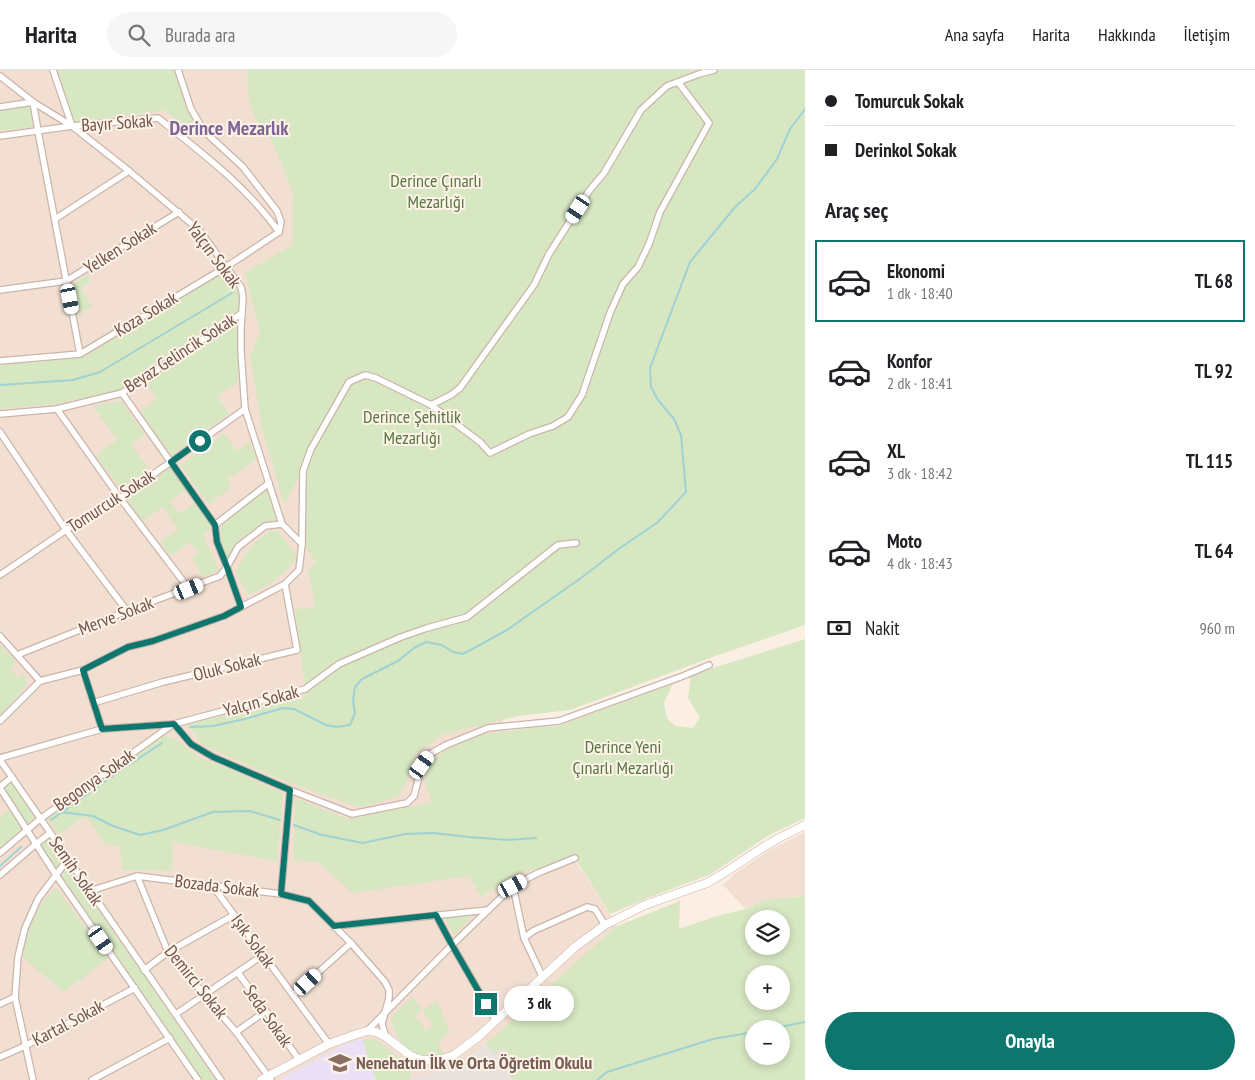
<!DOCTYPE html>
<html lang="tr">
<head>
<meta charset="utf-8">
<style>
	:root { --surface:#fff; --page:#f6f6f6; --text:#202124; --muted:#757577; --line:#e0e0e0; --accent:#0f766e }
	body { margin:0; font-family:"PT Sans Narrow",sans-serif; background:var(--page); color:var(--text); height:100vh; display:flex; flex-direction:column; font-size:19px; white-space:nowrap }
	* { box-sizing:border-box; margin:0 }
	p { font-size:16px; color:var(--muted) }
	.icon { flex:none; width:28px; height:28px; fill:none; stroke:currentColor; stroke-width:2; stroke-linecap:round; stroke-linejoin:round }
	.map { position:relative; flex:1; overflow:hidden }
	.details { display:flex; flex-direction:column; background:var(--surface); width:450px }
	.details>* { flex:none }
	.hud { display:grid; align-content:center; height:110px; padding:0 20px; background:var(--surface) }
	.fabs { position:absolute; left:745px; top:840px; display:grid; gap:10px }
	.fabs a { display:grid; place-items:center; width:45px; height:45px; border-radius:50%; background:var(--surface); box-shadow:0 2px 8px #0003; font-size:25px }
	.end { position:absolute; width:22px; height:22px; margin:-11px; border:6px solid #0f766e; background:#fff; box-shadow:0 0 0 2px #fff }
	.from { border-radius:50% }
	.bubble { position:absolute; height:35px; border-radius:18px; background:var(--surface); box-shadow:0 2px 8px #0003; font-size:16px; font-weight:600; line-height:35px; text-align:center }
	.car { position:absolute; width:15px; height:30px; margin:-15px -8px; border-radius:6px; box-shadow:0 0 4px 1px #0007; background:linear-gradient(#fff 24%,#345 0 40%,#fff 0 76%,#345 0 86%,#fff 0) }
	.hud b { display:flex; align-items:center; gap:18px; height:48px; font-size:19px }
	.hud b+b { border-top:1px solid var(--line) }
	.hud i { width:12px; height:12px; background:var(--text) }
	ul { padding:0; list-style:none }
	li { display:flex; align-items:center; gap:15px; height:82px; margin:0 10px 8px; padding:0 10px; border:2px solid transparent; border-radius:0px }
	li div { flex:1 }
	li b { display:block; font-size:19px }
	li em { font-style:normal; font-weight:600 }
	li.on { border-color:var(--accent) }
	li>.icon { width:45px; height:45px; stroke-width:1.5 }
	h2 { padding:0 20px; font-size:22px; line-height:60px }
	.pay { display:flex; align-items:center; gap:12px; height:55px; padding:0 20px; font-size:19px }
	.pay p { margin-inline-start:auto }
	.primary-button { display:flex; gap:10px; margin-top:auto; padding:10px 20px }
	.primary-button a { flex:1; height:58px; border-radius:30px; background:var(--accent); color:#fff; font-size:20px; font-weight:600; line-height:58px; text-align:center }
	header { display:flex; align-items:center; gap:30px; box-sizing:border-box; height:70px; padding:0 25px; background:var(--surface); border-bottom:1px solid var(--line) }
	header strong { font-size:24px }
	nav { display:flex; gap:28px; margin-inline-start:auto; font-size:18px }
	.search { width:350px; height:45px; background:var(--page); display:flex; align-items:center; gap:12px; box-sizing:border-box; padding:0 18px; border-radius:28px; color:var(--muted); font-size:19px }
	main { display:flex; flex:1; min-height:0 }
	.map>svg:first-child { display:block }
</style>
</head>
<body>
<header>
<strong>Harita</strong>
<div class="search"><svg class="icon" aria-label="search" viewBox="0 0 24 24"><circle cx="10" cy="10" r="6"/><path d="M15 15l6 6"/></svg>Burada ara</div>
<nav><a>Ana sayfa</a><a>Harita</a><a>Hakkında</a><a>İletişim</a></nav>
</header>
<main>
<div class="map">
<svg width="805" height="1010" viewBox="0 0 805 1010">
	<rect width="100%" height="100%" fill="#fbeee3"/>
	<g fill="#f2dfd2">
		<path d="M0,0H270L346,198L522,706L715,1010H0Z"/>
		<path d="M805,762V826L763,830L746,839L723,815L734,804L770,780Z"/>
	</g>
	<path fill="#eae2dd" d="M486,974L494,983L504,977L514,991L507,1002L513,1010H406L422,1005L450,1000Z"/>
	<path fill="#ece0f7" d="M362,969L376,1010H283L282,1008L345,974Z"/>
	<g fill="#d6e7c2" fill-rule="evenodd">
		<path d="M57,0H174L187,41L199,58L196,65L164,40L75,53Z"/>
		<path d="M247,0H805V555L710,588L570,640L518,646L444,664L417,682L407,711L399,726L360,738L277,708L203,675L187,654L304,628L305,616L295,540L315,536L308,500L316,492L302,474V402L284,434L262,359L250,286L260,262L245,203L292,175L293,123L273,73L254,46L249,31Z"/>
		<path d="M30,36L33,58L0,60V41Z"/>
		<path d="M222,201C240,218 239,218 238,243L120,320L56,334L0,339V295L71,289L86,285Z"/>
		<path d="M87,204L91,211L81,219L92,236L78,245L73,215Z"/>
		<path d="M238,252V312L217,326L229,344L171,386L140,341L157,329L146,313Z"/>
		<path d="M121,331L145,365L131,374L149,400L121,419L96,386L117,370L93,336Z"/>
		<path d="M224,363L237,381L250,372L257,389L228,409L232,417L209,434L180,395Z"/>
		<path d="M170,398L186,420L170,431L180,444L196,432L213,456L203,465L219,500L203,507L192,489L199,483L190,472L170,486L160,472L178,460L163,437L143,451L126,428Z"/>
		<path d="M268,419L278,450L263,452L235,475L227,492C223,483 216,472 219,462C222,449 257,428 268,419Z"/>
		<path d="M276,459L298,487C285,503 268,519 248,524L241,513L236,501C249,480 252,470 276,459Z"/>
		<path d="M805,569V748L769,765L711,804L648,828L610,844L575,788L514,805L481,827L469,806L353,823L319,793L293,790L295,728L348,749L416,736L432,732L425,713L426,702L431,692L444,681L481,665L492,663L538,657L558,656L673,614L664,632L665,640L668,650L676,656L693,658L700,648L688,628L691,605Z"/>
		<path d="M0,574L17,593L11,598L16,607L24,603L27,615L0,646Z"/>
		<path d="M159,664L175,669L200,688L227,698L283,723L277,791L173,772L172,801L122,800L120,776L105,774L86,746L59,764L45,746Z"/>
		<path d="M11,711L37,749L28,755L3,718Z"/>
		<path d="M10,739L23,759L0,777V747Z"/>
		<path d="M49,767L64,789L56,798L40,775Z"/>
		<path d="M68,796L216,1010H203L61,806Z"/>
		<path d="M56,817L108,889L63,922L23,887C25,869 32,848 42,833C46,827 52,822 56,817Z"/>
		<path d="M805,826V1010H513L507,1002L514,991L504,977L494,984L486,974L615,857L680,831L679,859L717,846L746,839L763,830ZM754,849H781V876H754ZM754,904H781V931H754ZM754,959H781V986H754Z"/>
		<path d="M475,843L454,866L445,848Z"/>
		<path d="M412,926L421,940L415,946L426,961L433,955L422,940L437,931L450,962L440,970L442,973L438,976L446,986C438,987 430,987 422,986C405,983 393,963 391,948Z"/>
		<path d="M362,969H375L380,972L406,994L412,1007L406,1010H376Z"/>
	</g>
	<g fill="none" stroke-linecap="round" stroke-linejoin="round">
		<g stroke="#9fd2d4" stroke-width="2">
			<path d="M0,315L73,310L100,302L232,223"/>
			<path d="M190,657L213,656L245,649L283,638L294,639L326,655L337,657L350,655L355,643L353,631L355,617L362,609L398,591L414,578L426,572L442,575L453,582L463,584L507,560L581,508L620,478L658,452L686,422L681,365L674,349L658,330L651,317L650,298L690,192L736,136L755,119L777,89L790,59L805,39"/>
			<path d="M61,742L93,746L113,756L140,765L163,760L213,742L250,741L280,750"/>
			<path d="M51,750L121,700L162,673"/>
			<path d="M294,755L322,765L363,773L405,764L433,763L469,767L508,770L536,768"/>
			<path d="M0,796L21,777"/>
			<path d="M770,959L805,952"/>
			<path d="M597,1010L607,1002L713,969L754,962"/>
		</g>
		<defs>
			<g id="minor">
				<path d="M53,0L72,56"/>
				<path d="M178,0L191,39L204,61L243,97L277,141L281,152L279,162"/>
				<path d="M0,6L33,32L38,61L80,284"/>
				<path d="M0,37L33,32L72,56L129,101L200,161L241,217L243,227L241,257V281L245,339L282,454L302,474"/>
				<path d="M0,66L72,56L158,48C201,82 247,117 279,162"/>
				<path d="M55,149L129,101"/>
				<path d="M0,220L66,211L179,142"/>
				<path d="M0,291L80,284L226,197L279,162"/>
				<path d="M122,323L215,455L217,472L227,497L241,537"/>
				<path d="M431,335L480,372L490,383L529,364L553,356L568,347L582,325L610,243L623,214L638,197L649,174L660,142L709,53L678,12"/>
				<path d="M57,339L120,428L189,519"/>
				<path d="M0,344L57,339L122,323L242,243"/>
				<path d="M0,362L66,460L127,541"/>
				<path d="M215,455L269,413"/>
				<path d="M0,505L66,460L120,428L245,339"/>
				<path d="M0,566L40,611"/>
				<path d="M17,585L127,541L220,506L227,497L238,477L265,456L282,454"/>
				<path d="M83,600L102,659"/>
				<path d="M93,633L163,612L297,580L285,514"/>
				<path d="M0,651L40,611L83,600L128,577L153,571L224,546L285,514L299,500L302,474L303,401L311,379L349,312L365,305L376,308L431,335L451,325L460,318L534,215L549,184L589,121L604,103L641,40L667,16L699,4L714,0"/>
				<path d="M174,654L191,674L213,687L290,720L352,744L407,733L414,726L422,695L430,684L446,675L488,658L559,651L683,606L709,595"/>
				<path d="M0,688L102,659L174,654L305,619L339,594L401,567L427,558L467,547L558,475L576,473"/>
				<path d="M0,690L221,1010"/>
				<path d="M0,717L12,707"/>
				<path d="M0,718L56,805L198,1010"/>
				<path d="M0,783L40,749L172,655"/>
				<path d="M0,805L36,774L50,763"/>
				<path d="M137,806L168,882L236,962L271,1010"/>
				<path d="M212,815L329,974"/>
				<path d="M513,816L524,868L543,908"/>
				<path d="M90,821L137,806L281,824L309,831L351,873L385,912L389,920V928L382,953L383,958L386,967"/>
				<path d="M281,824L290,720"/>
				<path d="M436,845L452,875L496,951"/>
				<path d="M334,856L488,840"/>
				<path d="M524,868L533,861L587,837L595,839L605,855"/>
				<path d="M144,900L168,882L234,845"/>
				<path d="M238,903L266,941L299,990"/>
				<path d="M293,925L351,873"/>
				<path d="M0,934L15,927"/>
				<path d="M176,944L263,885"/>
				<path d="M367,961L452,875L513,816L538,803L575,788"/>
				<path d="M236,962L266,941"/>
				<path d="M0,987L25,976L135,918"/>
				<path d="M33,1010L15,927L18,887L25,858L38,829L68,789"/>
				<path d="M92,1010L170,968"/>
			</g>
			<path id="tertiary" d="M261,1010L329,974L357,964L367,961L376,962L386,967L411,986L422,990H432L443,989L454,985L478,967L575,877L605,855L645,835L707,813L721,805L762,778L779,768L805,755"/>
		</defs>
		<use href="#minor" stroke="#cbb5aa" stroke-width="8"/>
		<use href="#tertiary" stroke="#cbb5aa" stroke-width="9"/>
		<use href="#minor" stroke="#fff" stroke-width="5.5"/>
		<use href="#tertiary" stroke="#fff" stroke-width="8"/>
	</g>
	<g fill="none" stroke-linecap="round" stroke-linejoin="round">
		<path stroke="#0f766e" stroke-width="6" d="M200,371L171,392L215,455L217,472L227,497L241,537L224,546L153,571L128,577L83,600L102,659L174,654L191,674L213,687L290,720L281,824L309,831L334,856L436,845L452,875L486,934"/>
	</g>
	<defs>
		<symbol id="school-bare" viewBox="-9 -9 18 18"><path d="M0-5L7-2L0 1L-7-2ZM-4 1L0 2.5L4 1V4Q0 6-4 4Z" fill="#8d6e63" stroke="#fef3e8" stroke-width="2.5" paint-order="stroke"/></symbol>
	</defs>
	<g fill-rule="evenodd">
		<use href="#school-bare" x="324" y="977" width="32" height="32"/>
	</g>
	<g text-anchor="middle" stroke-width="4" stroke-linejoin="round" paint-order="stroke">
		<g font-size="18" fill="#71544a" stroke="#fef3e8">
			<text transform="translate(117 53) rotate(-4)" y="6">Bayır Sokak</text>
			<text transform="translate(120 178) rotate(-32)" y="6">Yelken Sokak</text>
			<text transform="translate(214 185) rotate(53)" y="6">Yalçın Sokak</text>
			<text transform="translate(146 244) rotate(-31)" y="6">Koza Sokak</text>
			<text transform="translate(180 283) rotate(-33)" y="6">Beyaz Gelincik Sokak</text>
			<text transform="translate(111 431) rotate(-33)" y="6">Tomurcuk Sokak</text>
			<text transform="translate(116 546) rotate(-21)" y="6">Merve Sokak</text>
			<text transform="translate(227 597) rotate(-14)" y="6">Oluk Sokak</text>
			<text transform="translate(261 631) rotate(-15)" y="6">Yalçın Sokak</text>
			<text transform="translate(94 710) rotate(-35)" y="6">Begonya Sokak</text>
			<text transform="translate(76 801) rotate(55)" y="6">Semih Sokak</text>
			<text transform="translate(217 816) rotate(7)" y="6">Bozada Sokak</text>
			<text transform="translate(253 871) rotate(54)" y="6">Işık Sokak</text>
			<text transform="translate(196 912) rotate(51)" y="6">Demirci Sokak</text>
			<text transform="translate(268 946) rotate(55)" y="6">Seda Sokak</text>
			<text transform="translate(68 953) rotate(-28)" y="6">Kartal Sokak</text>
		</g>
		<g font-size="18" fill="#587743" stroke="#fef3e8">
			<text x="436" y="117">Derince Çınarlı<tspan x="436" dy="21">Mezarlığı</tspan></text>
			<text x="412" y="353">Derince Şehitlik<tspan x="412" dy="21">Mezarlığı</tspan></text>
			<text x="623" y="683">Derince Yeni<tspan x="623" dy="21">Çınarlı Mezarlığı</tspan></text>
		</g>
		<g font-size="18" font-weight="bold" fill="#785e54" stroke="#fef3e8" text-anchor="start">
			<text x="356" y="999">Nenehatun İlk ve Orta Öğretim Okulu</text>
		</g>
		<g font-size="20" font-weight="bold" fill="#7f6694" stroke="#fef3e8">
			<text x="229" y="65">Derince Mezarlık</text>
		</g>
	</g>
</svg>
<div class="fabs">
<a><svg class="icon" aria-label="layers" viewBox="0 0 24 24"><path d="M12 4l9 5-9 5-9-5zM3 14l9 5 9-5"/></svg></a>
<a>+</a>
<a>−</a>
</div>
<i class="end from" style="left:200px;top:371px"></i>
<i class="end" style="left:486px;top:934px"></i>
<div class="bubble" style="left:504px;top:916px;width:70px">3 dk</div>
<i class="car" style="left:578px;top:139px;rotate:213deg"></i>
<i class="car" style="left:70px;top:229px;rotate:169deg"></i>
<i class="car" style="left:189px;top:519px;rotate:68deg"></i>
<i class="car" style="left:422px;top:695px;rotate:36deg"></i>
<i class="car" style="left:513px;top:816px;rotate:62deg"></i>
<i class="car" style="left:101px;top:870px;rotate:145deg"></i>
<i class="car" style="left:308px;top:912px;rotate:48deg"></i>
</div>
<section class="details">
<div class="hud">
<b><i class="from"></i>Tomurcuk Sokak</b>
<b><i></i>Derinkol Sokak</b>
</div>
<h2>Araç seç</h2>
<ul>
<li class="on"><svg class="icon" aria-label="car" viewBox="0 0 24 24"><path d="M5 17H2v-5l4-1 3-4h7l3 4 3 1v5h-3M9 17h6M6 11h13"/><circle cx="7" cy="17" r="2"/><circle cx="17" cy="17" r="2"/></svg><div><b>Ekonomi</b><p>1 dk · 18:40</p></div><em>TL 68</em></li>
<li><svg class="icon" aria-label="car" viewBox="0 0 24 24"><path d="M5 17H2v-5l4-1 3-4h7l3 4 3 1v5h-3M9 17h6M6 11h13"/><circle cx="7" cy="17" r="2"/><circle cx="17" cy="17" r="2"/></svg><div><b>Konfor</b><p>2 dk · 18:41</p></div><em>TL 92</em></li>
<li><svg class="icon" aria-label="car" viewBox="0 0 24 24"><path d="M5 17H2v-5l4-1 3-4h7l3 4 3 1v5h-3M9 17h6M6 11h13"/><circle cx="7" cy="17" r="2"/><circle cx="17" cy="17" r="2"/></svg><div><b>XL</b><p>3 dk · 18:42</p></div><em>TL 115</em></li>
<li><svg class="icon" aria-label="car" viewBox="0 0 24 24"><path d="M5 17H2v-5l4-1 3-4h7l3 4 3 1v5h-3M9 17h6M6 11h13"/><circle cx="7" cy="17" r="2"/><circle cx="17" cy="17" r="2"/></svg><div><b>Moto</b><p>4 dk · 18:43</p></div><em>TL 64</em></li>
</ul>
<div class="pay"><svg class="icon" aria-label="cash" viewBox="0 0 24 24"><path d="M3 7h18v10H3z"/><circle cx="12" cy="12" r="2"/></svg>Nakit<p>960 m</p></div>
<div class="primary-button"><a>Onayla</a></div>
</section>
</main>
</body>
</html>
